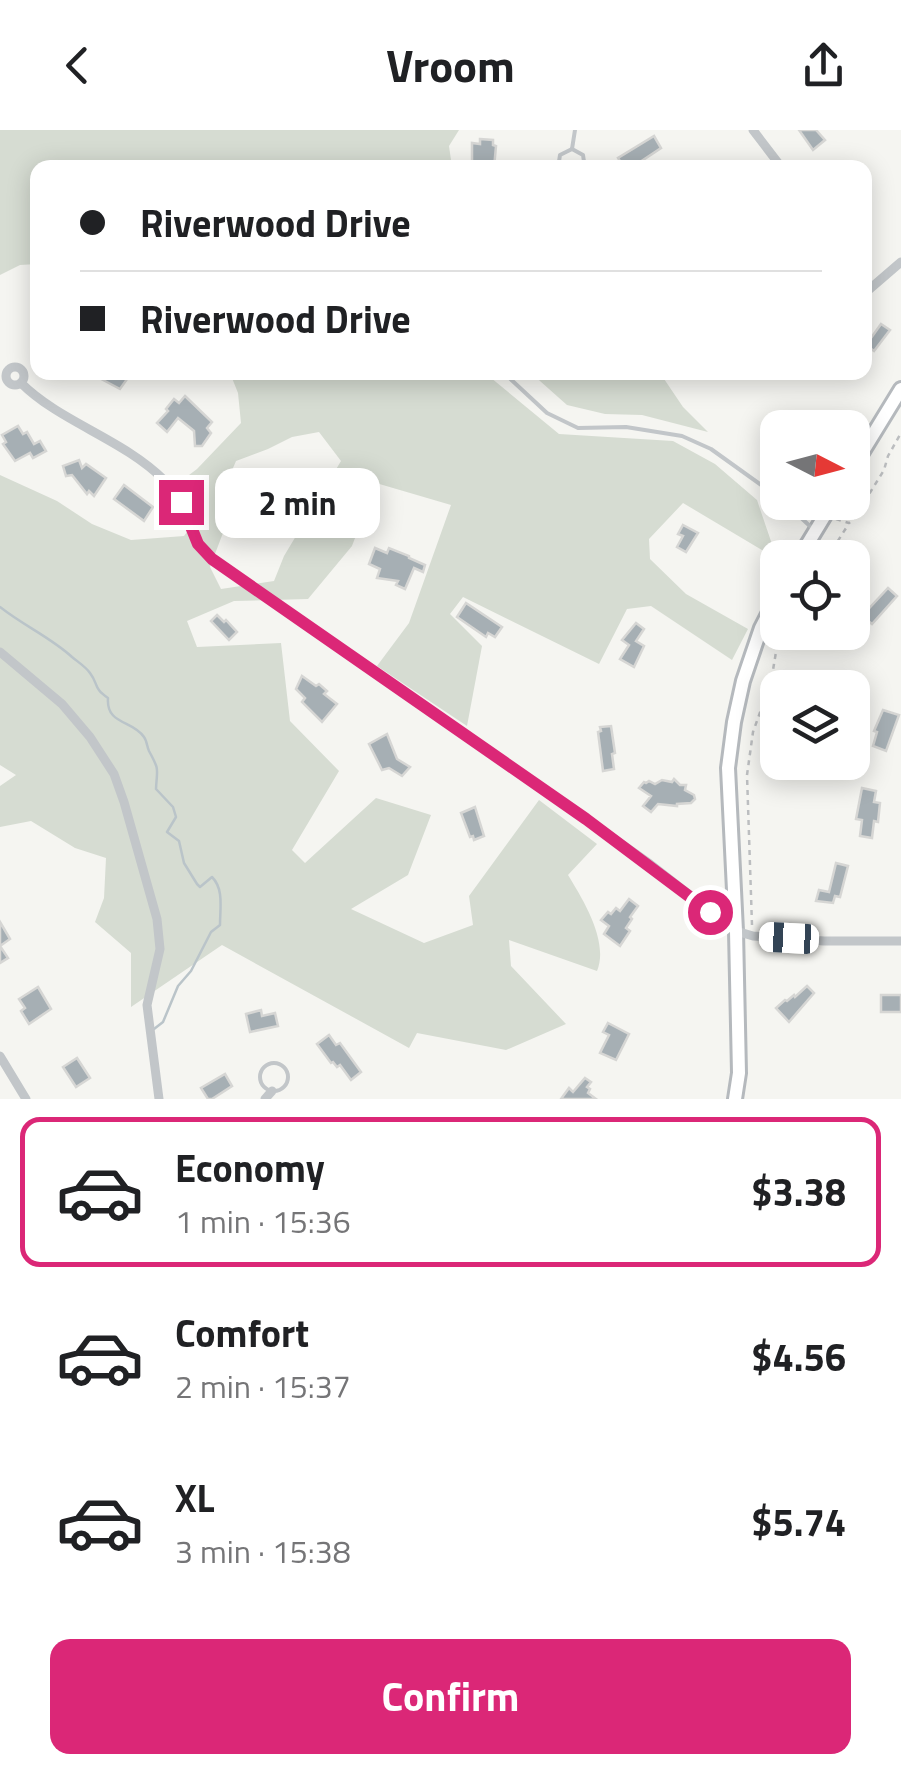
<!DOCTYPE html>
<html lang="en">
<head>
<meta charset="utf-8">
<style>
	:root { --surface:#fff; --page:#f2f2f2; --text:#202124; --muted:#757577; --line:#e0e0e0; --accent:#db2777 }
	body { margin:0; font-family:"Titillium Web",sans-serif; background:var(--page); color:var(--text); height:100vh; display:flex; flex-direction:column; font-size:38px; white-space:nowrap }
	* { box-sizing:border-box; margin:0 }
	p { font-size:32px; color:var(--muted) }
	.icon { flex:none; width:55px; height:55px; fill:none; stroke:currentColor; stroke-width:2; stroke-linecap:round; stroke-linejoin:round }
	.map { position:relative; height:969px; overflow:hidden }
	.side { display:flex; flex-direction:column; background:var(--surface); flex:1 }
	.side>* { flex:none }
	.guide { position:absolute; left:30px; top:30px; width:842px; height:220px; border-radius:20px; box-shadow:0 5px 25px #0003; display:grid; align-content:center; height:220px; padding:0 50px; background:var(--surface) }
	.needle { width:65px; rotate:96deg }
	.fabs { position:absolute; left:760px; top:280px; display:grid; gap:20px }
	.fabs a { display:grid; place-items:center; width:110px; height:110px; border-radius:20px; background:var(--surface); box-shadow:0 5px 25px #0003; font-size:50px }
	.end { position:absolute; width:45px; height:45px; margin:-22px; border:12px solid #db2777; background:#fff; box-shadow:0 0 0 5px #fff }
	.from { border-radius:50% }
	.bubble { position:absolute; height:70px; border-radius:20px; background:var(--surface); box-shadow:0 5px 25px #0003; font-size:32px; font-weight:700; line-height:70px; text-align:center }
	.car { position:absolute; width:30px; height:60px; margin:-30px -15px; border-radius:12px; box-shadow:0 0 8px 2px #0007; background:linear-gradient(#fff 24%,#345 0 40%,#fff 0 76%,#345 0 86%,#fff 0) }
	.guide b { display:flex; align-items:center; gap:35px; height:95px; font-size:38px }
	.guide b+b { border-top:2px solid var(--line) }
	.guide i { width:25px; height:25px; background:var(--text) }
	ul { padding:18px 0 0; list-style:none }
	li { display:flex; align-items:center; gap:30px; height:150px; margin:0 20px 15px; padding:0 30px; border:5px solid transparent; border-radius:20px }
	li div { flex:1 }
	li b { display:block; font-size:38px }
	li em { font-style:normal; font-weight:700 }
	li.selected { border-color:var(--accent) }
	li>.icon { width:90px; height:90px; stroke-width:1.5 }
	.cta { display:flex; gap:20px; margin-top:auto; padding:20px 50px }
	.cta a { flex:1; height:115px; border-radius:20px; background:var(--accent); color:#fff; font-size:40px; font-weight:700; line-height:115px; text-align:center }
	header { display:flex; justify-content:space-between; align-items:center; height:130px; padding:0 50px; background:var(--surface); font-size:45px; font-weight:700 }
	.map>svg:first-child { display:block }
</style>
</head>
<body>
<header><svg class="icon" aria-label="back" viewBox="0 0 24 24"><path d="M15 5l-7 7 7 7"/></svg>Vroom<svg class="icon" aria-label="share" viewBox="0 0 24 24"><path d="M12 15V3M7 8l5-5 5 5M5 13v7h14v-7"/></svg></header>
<div class="map">
<svg width="901" height="969" viewBox="0 0 901 969">
	<rect width="100%" height="100%" fill="#f5f5f1"/>
	<g fill="#d6dcd2" fill-rule="evenodd">
		<path d="M0,0H459L449,16L452,37L38,38L37,134L20,135L0,145Z"/>
		<path d="M230,243H485L559,304L673,311L715,334L757,370L777,429L683,373L649,409L650,429L686,464L748,499L732,530L651,476L627,479L599,534L463,467L450,484L482,516L467,596L377,536L409,493L451,375L376,353L352,416L308,469L234,471L187,491L197,517L281,513L290,591L339,641L292,720L305,733L376,668L431,685L408,745L351,779L424,813L473,795L469,766L539,670L597,714L568,745C584,771 609,812 597,841L509,810L511,836L566,894L506,920L417,903L409,918L222,815L131,877V823L95,792L104,768L106,728L75,718L31,691L0,697V656L16,645L0,635V345L57,371L92,394L131,410L184,406L195,391L181,351L197,339L241,293L238,263ZM319,302L341,331L284,426L274,451L221,459L210,437L226,395L227,352L236,331L268,319L292,307Z"/>
		<path d="M531,243H660L683,277L708,302L642,285L605,284L567,275Z"/>
	</g>
	<g fill="none" stroke-linecap="round" stroke-linejoin="round">
		<path stroke="#bac4c9" stroke-width="2.5" d="M0,477C24,496 50,507 72,527C78,532 86,537 90,543C99,555 93,558 108,568C106,595 133,590 144,607C147,611 147,617 149,621C160,641 157,638 156,659L173,677L176,687L167,702L179,711L184,733L197,754L200,757L212,747C224,759 220,778 220,795L211,802L191,841L178,856L163,892L154,899"/>
	</g>
	<g fill="#a6afb4" stroke="#d6d6d4" stroke-width="2.5">
		<path d="M799,0H816L825,10L813,20Z"/>
		<path d="M654,6L661,18L631,38L628,33L623,36L618,28Z"/>
		<path d="M480,9L493,10V15L496,16L494,38H472V13L480,14Z"/>
		<path d="M881,194L890,200L874,221L866,215Z"/>
		<path d="M88,242H125L130,245L120,259Z"/>
		<path d="M185,266L212,292L207,298L211,303L202,316H195L194,301L178,288L167,302L157,293L168,281L166,279L174,269L179,273Z"/>
		<path d="M18,296L23,304L27,302L34,314L40,311L46,321L33,328L30,323L15,331L3,314L6,312L2,305Z"/>
		<path d="M79,330L82,338L86,334L106,348L94,366L89,361L87,364L72,345L66,346L63,336Z"/>
		<path d="M254,344L267,351L271,344L280,349L277,356L290,363L282,377L247,358Z"/>
		<path d="M124,355L153,377L144,391L114,369Z"/>
		<path d="M683,395L698,403L686,422L677,417L683,406L678,404Z"/>
		<path d="M375,418L387,423L389,418L409,426V428L425,435L423,442L414,438L405,459L396,455L398,451L377,448L380,439L369,434Z"/>
		<path d="M888,458L897,466L872,494L862,486Z"/>
		<path d="M466,473L502,497L495,507L488,503L486,507L457,487Z"/>
		<path d="M217,485L224,492L226,490L237,502L229,510L211,491Z"/>
		<path d="M636,493L644,499L636,511L644,516L634,537L620,529L629,515L622,510Z"/>
		<path d="M302,546L316,556L319,554L327,561L324,564L337,574L322,592L302,572L305,568L296,559Z"/>
		<path d="M883,580L899,585L886,621L873,616L877,602L874,601Z"/>
		<path d="M611,596L615,623L612,624L614,639L603,641L598,602L601,601L600,597Z"/>
		<path d="M387,604L397,629L410,637L402,646L389,638L382,640L369,614Z"/>
		<path d="M674,649L680,655H686L685,660L694,665L695,669L691,673L677,674V676L658,674L651,682L643,676L651,666L639,658L644,652L646,653L649,651L655,654L662,650L672,652Z"/>
		<path d="M862,658L876,661L874,672L880,673L878,692L874,691L872,708L860,706L862,690L856,689Z"/>
		<path d="M475,677L484,706L474,710L473,706L470,707L461,683Z"/>
		<path d="M836,733L848,736L840,767L835,766L833,773L816,771L819,760L829,762Z"/>
		<path d="M629,769L638,776L630,787L632,789L626,798L630,801L620,816L604,804L609,796L601,790L608,782L611,784L616,778L620,781Z"/>
		<path d="M0,792L10,809L0,816L8,828L0,833Z"/>
		<path d="M807,856L814,863L789,892L776,878L785,870L787,871L794,865L795,867Z"/>
		<path d="M38,857L51,879L29,894L21,881L25,878L19,869Z"/>
		<rect x="881" y="865" width="20" height="17"/>
		<path d="M261,880L262,886L275,883L278,896L250,902L246,884Z"/>
		<path d="M608,893L629,904L616,930L600,923L609,905L603,902Z"/>
		<path d="M329,905L336,915L340,913L361,942L351,950L340,935L337,937L333,932L331,933L317,914Z"/>
		<path d="M77,928L90,948L76,957L63,937Z"/>
		<path d="M225,944L232,956L212,969H208L201,958Z"/>
		<path d="M585,948L591,952L587,957L590,959L588,963L596,969H561L569,958L573,962Z"/>
	</g>
	<g fill="none" stroke-linecap="round" stroke-linejoin="round">
		<defs>
			<g id="primary">
				<path d="M852,339L901,259"/>
				<path d="M799,428L833,372"/>
				<path d="M735,969L739,943L736,801L728,638L734,592L743,551L761,498L778,465"/>
			</g>
		</defs>
		<use href="#primary" stroke="#b5b9bd" stroke-width="18"/>
		<g stroke="#bcbec0" stroke-width="2.5" stroke-dasharray="5 5" stroke-linecap="butt">
			<path d="M836,389L849,393L853,390L884,340L888,326L901,303"/>
			<path d="M827,428L848,395"/>
			<path d="M752,795L747,645L753,602L771,552L777,516L783,502"/>
		</g>
		<g stroke="#c2c6c9" stroke-width="4">
			<path d="M572,19L583,25L585,38"/>
			<path d="M572,19L575,0"/>
			<path d="M558,38L560,25L572,19"/>
			<path d="M503,242L547,283L578,298L626,297L682,306L711,319L778,367"/>
			<path d="M784,372L812,398"/>
			<circle cx="274" cy="947" r="14"/>
		</g>
		<g stroke="#c2c6c9" stroke-width="9">
			<path d="M753,0L782,38"/>
			<path d="M865,163L901,132"/>
			<circle cx="15" cy="246" r="9"/>
			<path d="M21,253C60,292 123,309 164,350C182,367 185,390 197,411C201,418 207,424 212,429L586,689L650,734L736,801L753,806L824,811H901"/>
			<path d="M0,522L62,574L90,607L114,644L124,672L157,789L160,819L147,875L159,969"/>
			<path d="M0,926L26,969"/>
			<path d="M265,969L272,961"/>
		</g>
		<use href="#primary" stroke="#fff" stroke-width="12"/>
	</g>
	<g fill="none" stroke-linecap="round" stroke-linejoin="round">
		<path stroke="#db2777" stroke-width="12" d="M181,372L198,414L212,429L586,689L710,782"/>
	</g>
</svg>
<div class="fabs">
<a><svg class="needle" viewBox="-14 -14 28 28"><path d="M0-13l5 13h-10z" fill="#e53935"/><path d="M0 13l5-13h-10z" fill="#757577"/></svg></a>
<a><svg class="icon" aria-label="locate" viewBox="0 0 24 24"><circle cx="12" cy="12" r="6"/><path d="M12 2v4M12 18v4M2 12h4M18 12h4"/></svg></a>
<a><svg class="icon" aria-label="layers" viewBox="0 0 24 24"><path d="M12 4l9 5-9 5-9-5zM3 14l9 5 9-5"/></svg></a>
</div>
<i class="end from" style="left:710px;top:782px"></i>
<i class="end" style="left:181px;top:372px"></i>
<div class="bubble" style="left:215px;top:338px;width:165px">2 min</div>
<i class="car" style="left:789px;top:808px;rotate:273deg"></i>
<div class="guide">
<b><i class="from"></i>Riverwood Drive</b>
<b><i></i>Riverwood Drive</b>
</div>
</div>
<section class="side">
<ul>
<li class="selected"><svg class="icon" aria-label="car" viewBox="0 0 24 24"><path d="M5 17H2v-5l4-1 3-4h7l3 4 3 1v5h-3M9 17h6M6 11h13"/><circle cx="7" cy="17" r="2"/><circle cx="17" cy="17" r="2"/></svg><div><b>Economy</b><p>1 min · 15:36</p></div><em>$3.38</em></li>
<li><svg class="icon" aria-label="car" viewBox="0 0 24 24"><path d="M5 17H2v-5l4-1 3-4h7l3 4 3 1v5h-3M9 17h6M6 11h13"/><circle cx="7" cy="17" r="2"/><circle cx="17" cy="17" r="2"/></svg><div><b>Comfort</b><p>2 min · 15:37</p></div><em>$4.56</em></li>
<li><svg class="icon" aria-label="car" viewBox="0 0 24 24"><path d="M5 17H2v-5l4-1 3-4h7l3 4 3 1v5h-3M9 17h6M6 11h13"/><circle cx="7" cy="17" r="2"/><circle cx="17" cy="17" r="2"/></svg><div><b>XL</b><p>3 min · 15:38</p></div><em>$5.74</em></li>
</ul>
<div class="cta"><a>Confirm</a></div>
</section>
</body>
</html>
